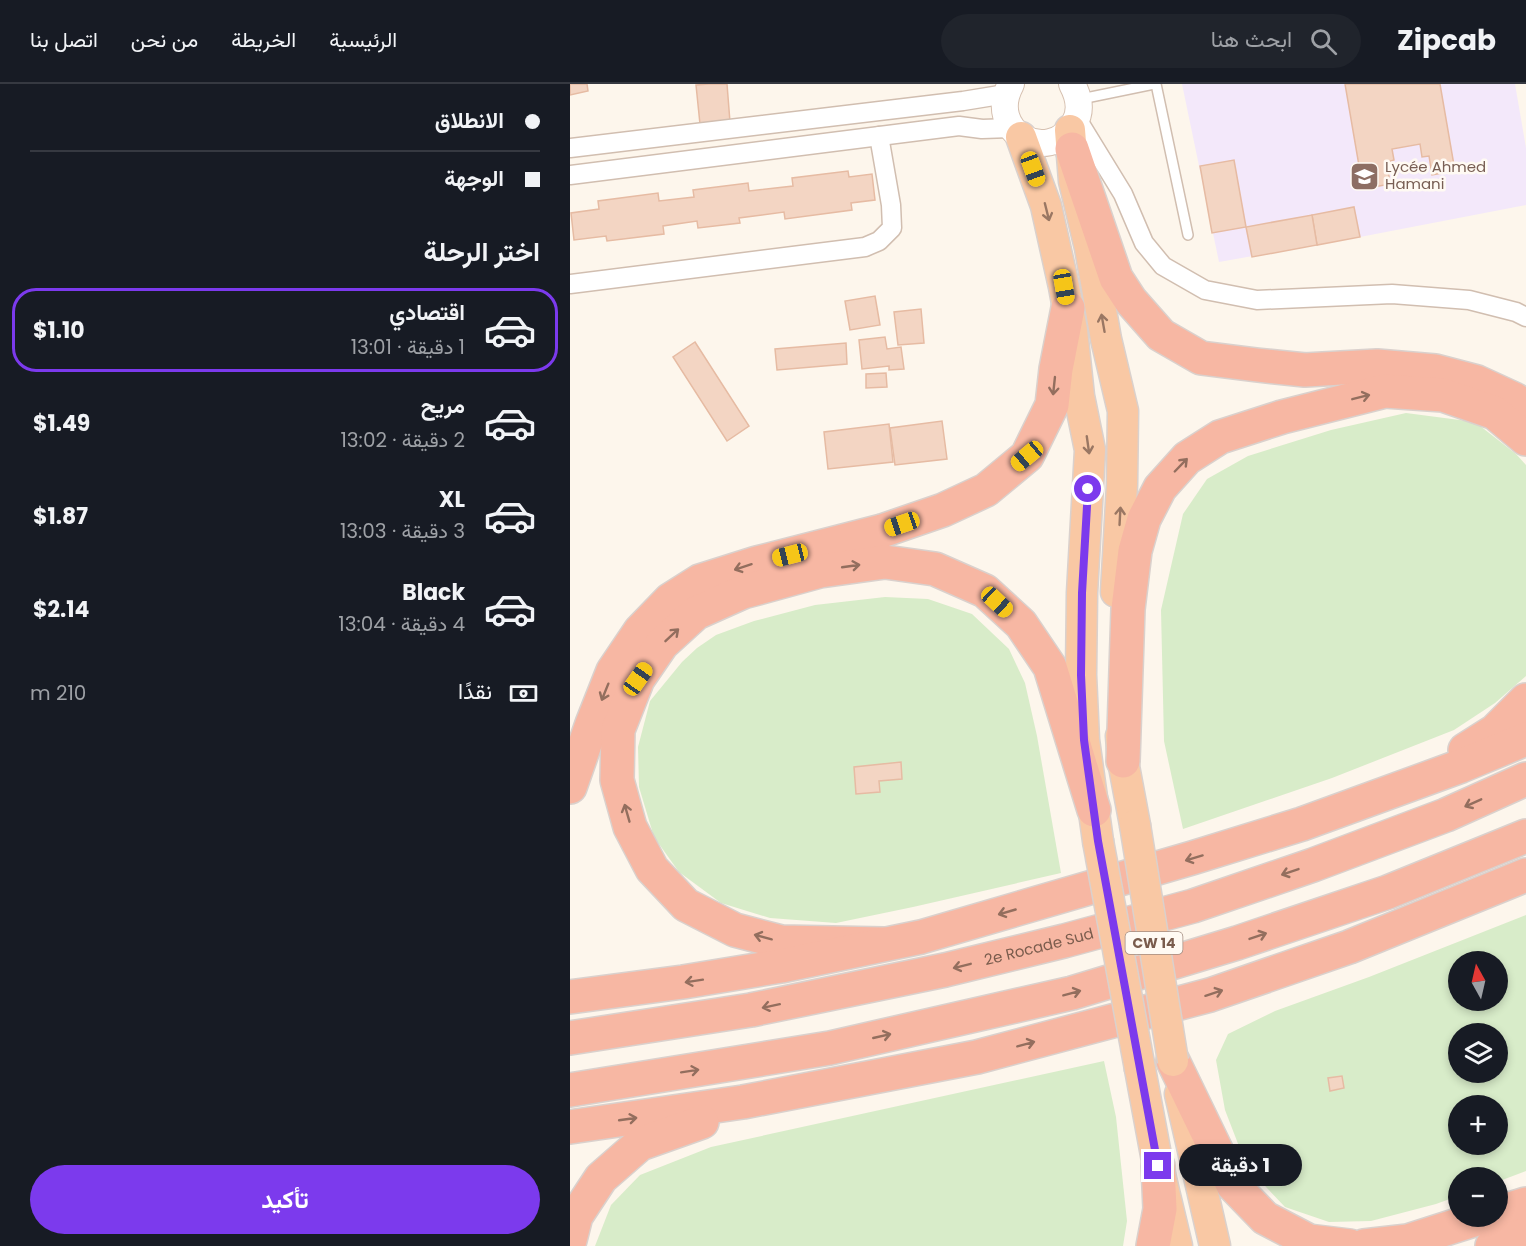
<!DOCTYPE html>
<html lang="ar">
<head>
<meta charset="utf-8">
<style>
	:root { --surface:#171b24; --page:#20242c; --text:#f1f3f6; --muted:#9ea1a6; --line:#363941; --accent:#7c3aed }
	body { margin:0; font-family:Poppins,Vazirmatn,sans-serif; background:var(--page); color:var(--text); direction:rtl; height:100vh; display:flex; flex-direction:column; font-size:22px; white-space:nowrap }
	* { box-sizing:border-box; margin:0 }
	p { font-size:20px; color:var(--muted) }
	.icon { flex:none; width:33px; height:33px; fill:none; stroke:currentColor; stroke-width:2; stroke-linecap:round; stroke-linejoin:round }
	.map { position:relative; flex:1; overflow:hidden; direction:ltr }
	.details { display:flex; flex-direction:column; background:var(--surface); width:570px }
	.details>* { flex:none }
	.guide { display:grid; align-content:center; height:132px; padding:0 30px; background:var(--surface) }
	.needle { width:39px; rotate:352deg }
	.tools { position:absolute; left:878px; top:867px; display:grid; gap:12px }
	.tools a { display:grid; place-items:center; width:60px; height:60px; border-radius:50%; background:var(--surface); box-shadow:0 3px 9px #0003; font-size:30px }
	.end { position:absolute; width:27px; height:27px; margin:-14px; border:8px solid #7c3aed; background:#fff; box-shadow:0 0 0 3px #fff }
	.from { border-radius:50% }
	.bubble { position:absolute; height:42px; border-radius:21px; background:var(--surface); box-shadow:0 3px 9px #0003; font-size:20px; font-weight:700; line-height:42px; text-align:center; direction:rtl }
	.car { position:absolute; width:18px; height:36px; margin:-18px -9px; border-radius:8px; box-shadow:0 0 4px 2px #0007; background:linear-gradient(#f5c518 24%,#345 0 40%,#f5c518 0 76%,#345 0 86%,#f5c518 0) }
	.guide b { display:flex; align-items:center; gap:21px; height:57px; font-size:22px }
	.guide b+b { border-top:2px solid var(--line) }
	.guide i { width:15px; height:15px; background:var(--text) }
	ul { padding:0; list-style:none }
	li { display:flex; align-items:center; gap:18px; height:84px; margin:0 12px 9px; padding:0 18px; border:3px solid transparent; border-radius:24px }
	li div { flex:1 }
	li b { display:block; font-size:22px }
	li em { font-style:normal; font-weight:700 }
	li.current { border-color:var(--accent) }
	li>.icon { width:54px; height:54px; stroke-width:1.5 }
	h2 { padding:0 30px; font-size:27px; line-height:72px }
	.pay { display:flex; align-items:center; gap:15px; height:66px; padding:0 30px; font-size:22px }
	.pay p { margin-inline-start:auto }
	.button { display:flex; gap:12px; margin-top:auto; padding:12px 30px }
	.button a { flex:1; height:69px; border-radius:36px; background:var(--accent); color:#fff; font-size:24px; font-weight:700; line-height:69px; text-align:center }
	header { display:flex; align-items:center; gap:36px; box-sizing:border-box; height:84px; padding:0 30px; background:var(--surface); border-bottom:2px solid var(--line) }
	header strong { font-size:28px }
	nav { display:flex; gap:33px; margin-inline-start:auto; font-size:21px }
	.search { width:420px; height:54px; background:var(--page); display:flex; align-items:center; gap:15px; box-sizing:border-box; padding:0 21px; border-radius:33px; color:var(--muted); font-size:22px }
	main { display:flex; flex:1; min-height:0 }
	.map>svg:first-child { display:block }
</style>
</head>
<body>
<header>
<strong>Zipcab</strong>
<div class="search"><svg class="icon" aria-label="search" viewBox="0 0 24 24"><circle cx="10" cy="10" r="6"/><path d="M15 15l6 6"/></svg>ابحث هنا</div>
<nav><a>الرئيسية</a><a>الخريطة</a><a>من نحن</a><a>اتصل بنا</a></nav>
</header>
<main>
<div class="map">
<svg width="956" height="1162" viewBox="0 0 956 1162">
	<rect width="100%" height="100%" fill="#fdf6ec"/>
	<path fill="#f3e8fa" d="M612,0H945L956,64V121L790,153L649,178Z"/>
	<g fill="#d8ecc9" fill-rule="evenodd">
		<path d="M836,329L905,338L946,370L956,381V592L925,619L884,646L762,694L613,745L594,657L591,526L613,430L637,395L678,372L761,346Z"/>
		<path d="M315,513L358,515L402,530L439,565L455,599L467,652L491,789L343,823L266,839L200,834L151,819L109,788L84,753L69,703L68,663L80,617L112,578L127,564L146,551L184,537L245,521Z"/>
		<path d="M956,831V1087L927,1098V1094H888V1112L866,1120L801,1137L759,1138L715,1123L677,1083L655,1026L646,976L658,950L705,927L799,893ZM888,878H927V916H888ZM888,950H927V988H888ZM888,1022H927V1060H888Z"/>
		<path d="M534,977L546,1033L557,1137L553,1162H25L41,1121L70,1091L141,1063Z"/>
	</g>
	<g fill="#f3d5c3" stroke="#e6bba3" stroke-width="1.5">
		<path d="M0,0H17L18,7L0,11Z"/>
		<path d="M139,0H157L160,38L130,40L126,1Z"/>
		<path d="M775,0H870L885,87L862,91L859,72L852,73L850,60L822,65L824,76L817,78L820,100L793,105Z"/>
		<path d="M664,76L676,143L642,149L630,82Z"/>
		<path d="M278,87L279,93L302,90L305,116L281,119L282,126L215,135L214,128L169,134L170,139L128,144L127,137L93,142L94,150L37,157L36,152L4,156L1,129L29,125L28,117L88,109L89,117L124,113L123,106L178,99L179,107L223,102L222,94Z"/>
		<path d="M784,123L790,153L747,161L742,131Z"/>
		<path d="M742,131L747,161L682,173L676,143Z"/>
		<path d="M305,212L310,241L280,246L275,217Z"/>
		<path d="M351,225L354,259L328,261L324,228Z"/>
		<path d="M315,253L317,265L331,263L334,285L319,286V282L292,285L289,256Z"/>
		<path d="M125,258L179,342L157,357L103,273Z"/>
		<path d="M276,259L277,280L207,286L205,265Z"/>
		<path d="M316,289L317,303L296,304V290Z"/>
		<path d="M372,337L377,375L325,381L320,344Z"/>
		<path d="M319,340L323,378L258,385L254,348Z"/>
		<path d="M331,678L332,695L309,697L310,708L286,710L284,683Z"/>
		<path d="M772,992L774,1004L760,1007L758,994Z"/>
	</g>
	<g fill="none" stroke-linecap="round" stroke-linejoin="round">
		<defs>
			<g id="service">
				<path d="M586,0L618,151"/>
				<path d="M511,15L584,0"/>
			</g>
			<g id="minor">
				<path d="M507,35L553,110L574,159L593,182L635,206L687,216L822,210L899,216L946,228L956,233"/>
				<path d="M0,64L393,17L436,10"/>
				<path d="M0,91L389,42L412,45L441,44"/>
				<path d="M0,200L295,163L309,157L322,144L321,121L309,52"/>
			</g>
			<path id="secondary" d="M441,0C415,48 478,82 504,40C512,27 509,13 502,0"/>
			<g id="trunk">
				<path d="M500,46L504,97L520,164L536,255L553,327L552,401L546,508"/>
				<path d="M451,53L476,122L494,203L502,246L509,312L520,366L512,509L511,591L514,656L528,757"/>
				<path d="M551,652L553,677L565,741"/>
				<path d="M570,985L588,1082L607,1162"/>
				<path d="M610,1010L645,1162"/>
			</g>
			<g id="motorway">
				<path d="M502,65L546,194L561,217L591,251L631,274L687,281L735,286L807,282L865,287L907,298L944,315L956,323"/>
				<path d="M895,666L925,647L956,616"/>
				<path d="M553,677L558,525L565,467L574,435L590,404L617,374L650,353L712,333L815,307L873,311L925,329L956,355"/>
				<path d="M0,703L22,640L43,587L70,547L100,516L130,497L187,479L312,447L373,426L416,406L457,372L482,321L486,285L498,224"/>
				<path d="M314,860L211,858L165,846L116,821L82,785L60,743L47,696L48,646L68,595L92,560L126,529L173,508L250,487L315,478L365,485L415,507L451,540L480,583L524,726"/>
				<path d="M0,913L113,898L211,882L351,853L622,774L732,740L891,682L956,655"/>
				<path id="s1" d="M0,954L181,926L375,886L494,857L623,822L743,781L876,731L956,695"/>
				<path d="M603,977L663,1101L695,1134L739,1157L780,1162"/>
				<path d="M0,1006L260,964L502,909L667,859L818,808L956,752"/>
				<path d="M0,1043L173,1018L407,973L640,911L779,863L956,791"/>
				<path d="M927,1129L956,1120"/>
				<path d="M0,1156L6,1132L31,1094L70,1060L132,1038"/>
				<path d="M583,1162L590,1125L588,1082"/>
				<path d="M794,1162L838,1157L916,1132"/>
				<path d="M922,1162L956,1150"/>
			</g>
		</defs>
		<use href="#service" stroke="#d1beb0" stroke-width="12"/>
		<use href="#minor" stroke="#d1beb0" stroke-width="21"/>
		<use href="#secondary" stroke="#d6c0b0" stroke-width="28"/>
		<use href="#trunk" stroke="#dad1cd" stroke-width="33"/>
		<use href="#motorway" stroke="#dad1cd" stroke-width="36"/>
		<use href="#service" stroke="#fff" stroke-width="9"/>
		<use href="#minor" stroke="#fff" stroke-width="18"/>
		<use href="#secondary" stroke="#fff" stroke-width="26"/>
		<use href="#trunk" stroke="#f9c8a4" stroke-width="30"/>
		<use href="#motorway" stroke="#f7b7a3" stroke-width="33"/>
		<defs>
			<g id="trunk-bridge">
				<path d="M565,741L603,977"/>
				<path d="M528,757L570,985"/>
			</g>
		</defs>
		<use href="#trunk-bridge" stroke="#dad1cd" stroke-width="33" stroke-linecap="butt"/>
		<use href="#trunk-bridge" stroke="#f9c8a4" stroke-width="30"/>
	</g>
	<defs><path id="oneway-shaft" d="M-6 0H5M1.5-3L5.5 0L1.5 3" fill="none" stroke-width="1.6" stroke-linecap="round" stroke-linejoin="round" transform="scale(1.5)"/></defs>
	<g stroke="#9a7763">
		<use href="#oneway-shaft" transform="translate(477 128) rotate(76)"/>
		<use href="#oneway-shaft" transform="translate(533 239) rotate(-100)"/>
		<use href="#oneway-shaft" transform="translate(518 361) rotate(82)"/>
		<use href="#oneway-shaft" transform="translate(550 432) rotate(-87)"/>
	</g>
	<g stroke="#936e5e">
		<use href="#oneway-shaft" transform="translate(484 302) rotate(96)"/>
		<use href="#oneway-shaft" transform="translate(791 313) rotate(-14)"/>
		<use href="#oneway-shaft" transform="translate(611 381) rotate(-46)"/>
		<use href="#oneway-shaft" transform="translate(281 482) rotate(-8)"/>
		<use href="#oneway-shaft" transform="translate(173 483) rotate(162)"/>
		<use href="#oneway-shaft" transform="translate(102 551) rotate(-43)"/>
		<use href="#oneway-shaft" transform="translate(35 608) rotate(112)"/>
		<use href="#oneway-shaft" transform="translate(903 719) rotate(156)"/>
		<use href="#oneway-shaft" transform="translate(57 729) rotate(-106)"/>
		<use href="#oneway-shaft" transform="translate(624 774) rotate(163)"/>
		<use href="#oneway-shaft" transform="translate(720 788) rotate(161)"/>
		<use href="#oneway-shaft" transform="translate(437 828) rotate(164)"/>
		<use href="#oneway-shaft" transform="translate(688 852) rotate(-19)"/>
		<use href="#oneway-shaft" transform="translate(193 853) rotate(-165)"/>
		<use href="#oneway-shaft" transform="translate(392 882) rotate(166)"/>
		<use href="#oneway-shaft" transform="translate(124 897) rotate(171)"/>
		<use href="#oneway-shaft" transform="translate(502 909) rotate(-15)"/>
		<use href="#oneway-shaft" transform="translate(644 909) rotate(-18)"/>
		<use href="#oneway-shaft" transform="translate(201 922) rotate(168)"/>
		<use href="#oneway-shaft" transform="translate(312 952) rotate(-13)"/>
		<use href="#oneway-shaft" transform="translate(456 960) rotate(-15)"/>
		<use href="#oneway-shaft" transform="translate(120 987) rotate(-9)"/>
		<use href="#oneway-shaft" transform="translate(58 1035) rotate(-8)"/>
	</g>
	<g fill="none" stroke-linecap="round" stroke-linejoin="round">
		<path stroke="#7c3aed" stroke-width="8" d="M518,405L512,509L511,591L514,656L528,757L588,1082"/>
	</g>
	<defs>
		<symbol id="school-square" viewBox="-11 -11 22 22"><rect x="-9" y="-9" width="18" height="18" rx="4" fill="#8d6e63" stroke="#fffaf3"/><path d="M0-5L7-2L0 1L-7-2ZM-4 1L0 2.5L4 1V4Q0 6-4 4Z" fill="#fff"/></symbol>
	</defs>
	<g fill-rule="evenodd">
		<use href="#school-square" x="778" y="76" width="33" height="33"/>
	</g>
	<g text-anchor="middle" stroke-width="5" stroke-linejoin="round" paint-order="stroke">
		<rect fill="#fffaf3" stroke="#a28b7f" stroke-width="1.5" x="555.5" y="848" width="57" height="22" rx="4.5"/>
		<g font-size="14" font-weight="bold" fill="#7a5c4d">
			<text x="584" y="864">CW 14</text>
		</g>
		<g font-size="15" fill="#785e54" stroke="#fffaf3" text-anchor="start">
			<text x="815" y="88">Lycée Ahmed<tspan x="815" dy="17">Hamani</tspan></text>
		</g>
		<g font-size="15" fill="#7a5c4d" stroke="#fffaf3">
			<text dy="5" stroke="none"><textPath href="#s1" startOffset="478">2e Rocade Sud</textPath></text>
		</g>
	</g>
</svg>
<div class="tools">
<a><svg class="needle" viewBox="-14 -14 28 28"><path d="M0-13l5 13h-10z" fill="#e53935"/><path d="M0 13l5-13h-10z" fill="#9ea1a6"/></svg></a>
<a><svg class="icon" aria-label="layers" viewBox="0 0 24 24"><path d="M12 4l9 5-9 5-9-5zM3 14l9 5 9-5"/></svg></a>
<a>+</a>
<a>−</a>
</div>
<i class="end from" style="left:518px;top:405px"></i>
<i class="end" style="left:588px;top:1082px"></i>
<div class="bubble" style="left:609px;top:1060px;width:123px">1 دقيقة</div>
<i class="car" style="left:463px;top:85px;rotate:160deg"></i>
<i class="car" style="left:494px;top:203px;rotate:170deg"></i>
<i class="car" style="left:457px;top:372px;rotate:230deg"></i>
<i class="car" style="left:332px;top:440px;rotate:251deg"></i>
<i class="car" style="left:220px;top:471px;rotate:256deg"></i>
<i class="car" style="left:427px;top:518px;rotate:133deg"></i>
<i class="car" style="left:68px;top:595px;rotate:35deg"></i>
</div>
<section class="details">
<div class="guide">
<b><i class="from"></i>الانطلاق</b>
<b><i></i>الوجهة</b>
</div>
<h2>اختر الرحلة</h2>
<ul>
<li class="current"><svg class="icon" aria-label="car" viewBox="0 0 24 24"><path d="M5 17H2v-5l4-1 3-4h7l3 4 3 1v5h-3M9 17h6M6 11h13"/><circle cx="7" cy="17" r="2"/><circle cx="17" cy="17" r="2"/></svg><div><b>اقتصادي</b><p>1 دقيقة · 13:01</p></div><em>$1.10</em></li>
<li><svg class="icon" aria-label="car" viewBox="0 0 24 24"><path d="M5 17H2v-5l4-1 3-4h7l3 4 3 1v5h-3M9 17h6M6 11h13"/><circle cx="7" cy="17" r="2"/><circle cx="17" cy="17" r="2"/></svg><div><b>مريح</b><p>2 دقيقة · 13:02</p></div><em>$1.49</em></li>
<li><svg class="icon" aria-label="car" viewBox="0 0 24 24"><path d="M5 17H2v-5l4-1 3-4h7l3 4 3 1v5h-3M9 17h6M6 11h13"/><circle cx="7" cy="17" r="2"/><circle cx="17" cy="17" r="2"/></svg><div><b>XL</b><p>3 دقيقة · 13:03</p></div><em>$1.87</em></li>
<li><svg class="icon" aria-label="car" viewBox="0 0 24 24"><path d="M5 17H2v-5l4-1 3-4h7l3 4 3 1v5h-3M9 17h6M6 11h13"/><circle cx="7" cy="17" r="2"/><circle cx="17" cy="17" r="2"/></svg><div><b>Black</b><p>4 دقيقة · 13:04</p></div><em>$2.14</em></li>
</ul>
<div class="pay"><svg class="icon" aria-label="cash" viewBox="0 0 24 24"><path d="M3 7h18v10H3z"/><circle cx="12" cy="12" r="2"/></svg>نقدًا<p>210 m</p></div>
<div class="button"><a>تأكيد</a></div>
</section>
</main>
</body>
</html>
